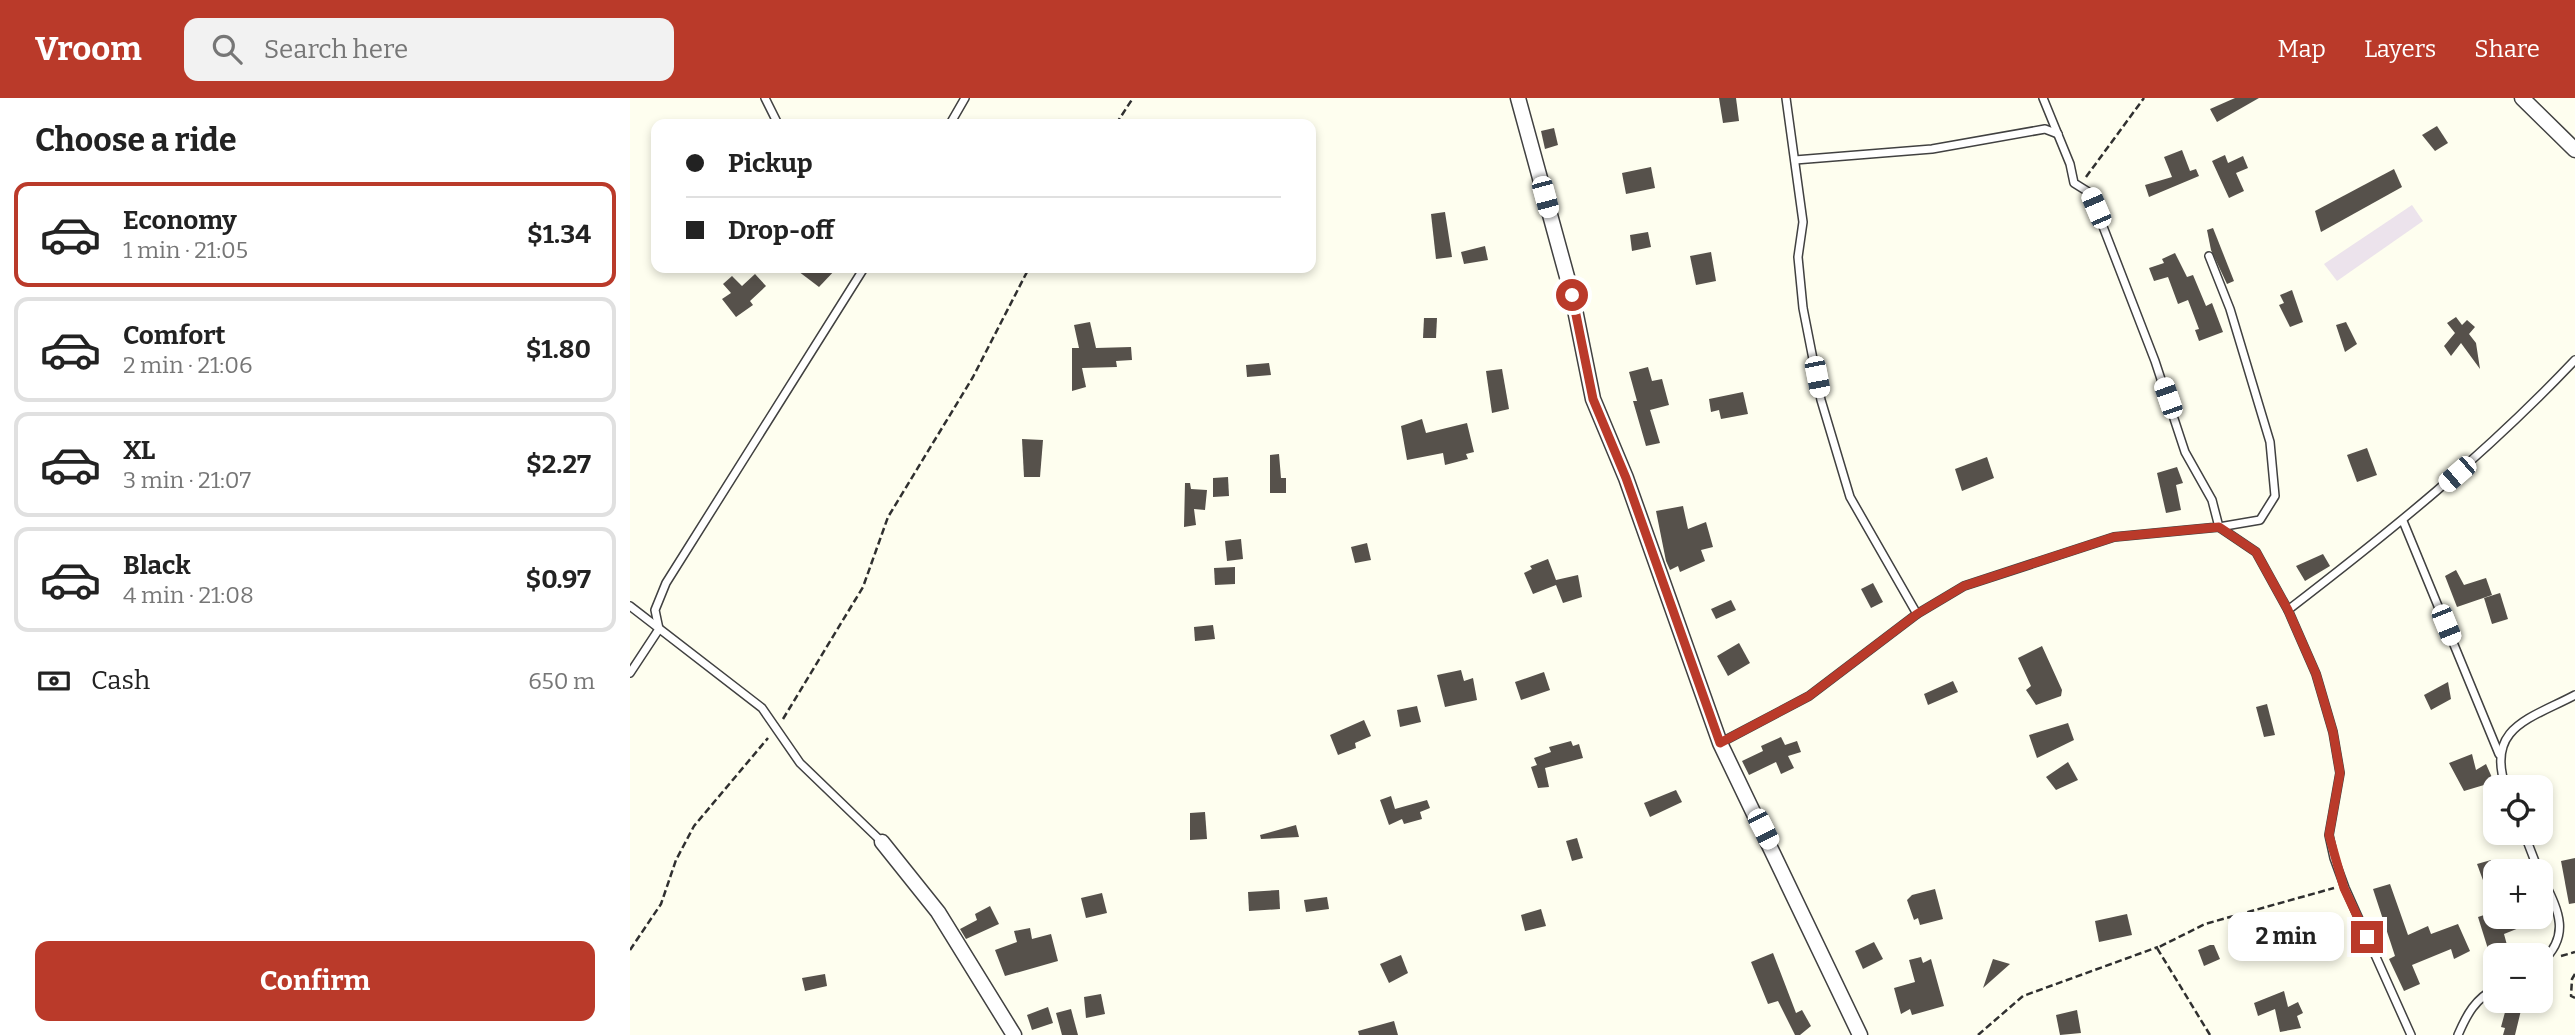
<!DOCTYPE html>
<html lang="en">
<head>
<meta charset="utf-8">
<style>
	:root { --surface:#fff; --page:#f2f2f2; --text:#222; --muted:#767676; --line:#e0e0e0; --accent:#ba3a2a }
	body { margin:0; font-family:Bitter,serif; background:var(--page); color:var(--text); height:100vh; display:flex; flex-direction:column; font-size:26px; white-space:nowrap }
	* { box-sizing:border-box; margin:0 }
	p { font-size:23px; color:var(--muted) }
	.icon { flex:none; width:38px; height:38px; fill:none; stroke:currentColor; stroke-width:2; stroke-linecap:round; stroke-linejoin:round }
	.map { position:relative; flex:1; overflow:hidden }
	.side { display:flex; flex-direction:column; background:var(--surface); width:630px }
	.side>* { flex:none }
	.hud { position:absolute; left:21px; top:21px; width:665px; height:154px; border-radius:14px; box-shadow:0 4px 10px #0003; display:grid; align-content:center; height:154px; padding:0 35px; background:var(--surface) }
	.tools { position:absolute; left:1853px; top:677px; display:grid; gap:14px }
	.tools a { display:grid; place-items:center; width:70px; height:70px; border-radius:14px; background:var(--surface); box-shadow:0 4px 10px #0003; font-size:35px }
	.end { position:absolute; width:32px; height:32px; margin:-16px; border:9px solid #ba3a2a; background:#fff; box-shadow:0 0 0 4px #fff }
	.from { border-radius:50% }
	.bubble { position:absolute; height:49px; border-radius:14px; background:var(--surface); box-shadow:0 4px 10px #0003; font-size:23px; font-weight:700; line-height:49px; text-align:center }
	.car { position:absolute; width:21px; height:42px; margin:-21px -10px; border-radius:9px; box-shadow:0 0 5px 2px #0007; background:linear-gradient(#fff 24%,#345 0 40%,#fff 0 76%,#345 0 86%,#fff 0) }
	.hud b { display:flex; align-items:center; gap:24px; height:66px; font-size:26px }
	.hud b+b { border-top:2px solid var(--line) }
	.hud i { width:18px; height:18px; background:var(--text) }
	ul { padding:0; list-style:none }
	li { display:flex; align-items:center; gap:21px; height:105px; margin:0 14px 10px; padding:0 21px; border:4px solid var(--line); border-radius:14px }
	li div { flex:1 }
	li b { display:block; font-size:26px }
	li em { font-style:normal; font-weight:700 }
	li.active { border-color:var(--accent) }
	li>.icon { width:63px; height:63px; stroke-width:1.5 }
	h2 { padding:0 35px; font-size:32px; line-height:84px }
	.pay { display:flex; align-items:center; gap:18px; height:77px; padding:0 35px; font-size:26px }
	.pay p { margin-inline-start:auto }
	.button { display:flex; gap:14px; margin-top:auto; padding:14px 35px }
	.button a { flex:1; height:80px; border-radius:14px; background:var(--accent); color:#fff; font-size:28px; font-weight:700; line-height:80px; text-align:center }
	header { display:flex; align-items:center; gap:42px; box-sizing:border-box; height:98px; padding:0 35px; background:var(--accent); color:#fff }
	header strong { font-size:33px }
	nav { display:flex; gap:38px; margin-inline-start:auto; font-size:24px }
	.search { width:490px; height:63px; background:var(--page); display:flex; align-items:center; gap:18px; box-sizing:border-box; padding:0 24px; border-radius:14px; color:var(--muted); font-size:26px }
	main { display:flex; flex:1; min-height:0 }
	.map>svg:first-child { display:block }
</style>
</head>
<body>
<header>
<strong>Vroom</strong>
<div class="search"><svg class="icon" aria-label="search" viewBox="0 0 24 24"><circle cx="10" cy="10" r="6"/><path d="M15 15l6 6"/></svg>Search here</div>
<nav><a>Map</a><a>Layers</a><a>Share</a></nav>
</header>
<main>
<section class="side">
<h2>Choose a ride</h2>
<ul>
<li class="active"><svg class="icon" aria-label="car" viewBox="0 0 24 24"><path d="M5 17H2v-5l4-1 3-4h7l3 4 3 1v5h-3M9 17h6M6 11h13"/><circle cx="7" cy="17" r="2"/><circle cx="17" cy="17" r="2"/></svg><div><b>Economy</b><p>1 min · 21:05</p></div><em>$1.34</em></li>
<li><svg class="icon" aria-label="car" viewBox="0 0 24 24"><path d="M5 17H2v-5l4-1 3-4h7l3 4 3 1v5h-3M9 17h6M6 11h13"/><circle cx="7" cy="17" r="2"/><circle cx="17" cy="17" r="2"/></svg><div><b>Comfort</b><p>2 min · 21:06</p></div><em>$1.80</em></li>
<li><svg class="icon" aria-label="car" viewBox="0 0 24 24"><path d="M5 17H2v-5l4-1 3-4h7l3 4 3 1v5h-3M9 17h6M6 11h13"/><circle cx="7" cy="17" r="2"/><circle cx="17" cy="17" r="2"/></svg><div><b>XL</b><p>3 min · 21:07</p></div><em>$2.27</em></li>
<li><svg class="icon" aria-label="car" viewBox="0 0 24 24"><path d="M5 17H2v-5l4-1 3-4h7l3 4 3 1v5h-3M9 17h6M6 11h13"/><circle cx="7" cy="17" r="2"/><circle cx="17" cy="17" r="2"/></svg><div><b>Black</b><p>4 min · 21:08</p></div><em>$0.97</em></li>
</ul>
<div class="pay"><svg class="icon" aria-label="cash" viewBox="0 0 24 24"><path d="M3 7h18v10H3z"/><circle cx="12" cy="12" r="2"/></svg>Cash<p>650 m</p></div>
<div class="button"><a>Confirm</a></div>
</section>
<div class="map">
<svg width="1945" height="937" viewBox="0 0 1945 937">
	<rect width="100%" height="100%" fill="#fefeef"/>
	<path fill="#ece3ec" d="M1782,107L1793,123L1707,183L1694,166Z"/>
	<g fill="#56514b">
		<path d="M1089,0H1106L1109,23L1093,25Z"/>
		<path d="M1605,0H1629L1587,24L1580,11Z"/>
		<path d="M1807,28L1818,45L1805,53L1792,37Z"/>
		<path d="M924,30L928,47L915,51L911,33Z"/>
		<path d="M1552,52L1560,73L1566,71L1569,78L1519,99L1515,87L1542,79L1534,59Z"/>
		<path d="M1595,57L1598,65L1613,58L1618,70L1606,75L1614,93L1599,100L1582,63Z"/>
		<path d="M1021,69L1025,90L996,96L992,75Z"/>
		<path d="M1764,71L1772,89L1691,134L1685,113Z"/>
		<path d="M815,114L822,159L806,161L801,116Z"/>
		<path d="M1583,130L1604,183L1597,186L1581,152L1577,132Z"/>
		<path d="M1018,134L1021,149L1002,153L1000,137Z"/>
		<path d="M855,148L858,162L834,166L831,154Z"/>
		<path d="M1081,154L1086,183L1066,187L1060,158Z"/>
		<path d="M1545,155L1557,179L1563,177L1576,208L1582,205L1593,234L1569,243L1565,232L1569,231L1558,202L1548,206L1538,179L1524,183L1519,170L1534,165L1532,161Z"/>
		<path d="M164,170H207L189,189Z"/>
		<path d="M125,176L136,188L120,203L123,207L106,219L92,201L101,195L93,186L102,178L112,188Z"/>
		<path d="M1662,192L1673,224L1660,229L1649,207L1654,205L1650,197Z"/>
		<path d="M1826,219L1832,227L1837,222L1845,229L1839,236L1846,245L1850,271L1831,245L1821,258L1814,248L1825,235L1817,225Z"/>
		<path d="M794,220H807L806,240H793Z"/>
		<path d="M460,224L466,250L501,249L502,262L486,263L487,269L452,270L456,289L442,293V250H449L444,227Z"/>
		<path d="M1716,224L1727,246L1715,254L1706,227Z"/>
		<path d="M639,265L641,277L617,279L616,267Z"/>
		<path d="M1018,269L1022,283L1032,281L1039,307L1020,312L1030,345L1016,348L1003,303H1007L999,274Z"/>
		<path d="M872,271L879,311L862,315L856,273Z"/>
		<path d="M1113,294L1118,316L1091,321L1089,312L1081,314L1079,301Z"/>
		<path d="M792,321L796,335L837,325L844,354L836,356L838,361L815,367L813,355L777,362L771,328Z"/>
		<path d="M392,341L413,342L410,379H394Z"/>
		<path d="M1737,350L1747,377L1727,384L1717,357Z"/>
		<path d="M649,356L651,380H656V395H640V357Z"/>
		<path d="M1357,359L1364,380L1332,393L1325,371Z"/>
		<path d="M1547,369L1553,385L1546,387L1551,412L1536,415L1527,375Z"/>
		<path d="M598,379L599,398L583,399V380Z"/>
		<path d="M555,385H560L561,391L577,392L575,412L564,411L566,427L554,429Z"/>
		<path d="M1053,408L1058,431L1076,424L1083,449L1071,452L1075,463L1050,474L1048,468L1040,472L1036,463L1026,413Z"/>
		<path d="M611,441L613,461L597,463L595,443Z"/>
		<path d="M737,445L741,462L725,465L721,449Z"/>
		<path d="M1693,456L1700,468L1675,483L1666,468Z"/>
		<path d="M918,461L926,482L948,477L952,499L933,505L926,487L903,496L894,475L902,471L900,468Z"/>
		<path d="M605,469V486L585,487L584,470Z"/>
		<path d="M1826,472L1834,487L1856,480L1862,497L1827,509L1815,478Z"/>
		<path d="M1243,485L1253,504L1241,510L1231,491Z"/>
		<path d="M1870,495L1878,521L1862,526L1854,500Z"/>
		<path d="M1101,502L1106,512L1086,521L1081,511Z"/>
		<path d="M583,527L585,541L565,543L564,529Z"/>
		<path d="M1109,545L1120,565L1098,578L1087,558Z"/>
		<path d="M1412,548L1432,592L1431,598L1406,607L1396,592L1401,588L1388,560Z"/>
		<path d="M831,572L834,583L843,580L847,602L815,609L807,577Z"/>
		<path d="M914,574L920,592L891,602L885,584Z"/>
		<path d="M1323,583L1328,594L1298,607L1294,596Z"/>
		<path d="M1818,584L1821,601L1801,612L1794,597Z"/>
		<path d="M1637,606L1645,637L1634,639L1626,609Z"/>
		<path d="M787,608L791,624L770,629L767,612Z"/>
		<path d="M734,622L741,638L725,645L726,650L708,657L700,637Z"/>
		<path d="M1438,625L1444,642L1407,660L1399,637Z"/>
		<path d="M1151,639L1155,647L1167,643L1171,654L1158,658L1164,670L1151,676L1146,664L1119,677L1112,663L1133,653L1131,648Z"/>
		<path d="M941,643L943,648L949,646L953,660L915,670L919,689L908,690L901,669L907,667L904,660L921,654L919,649Z"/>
		<path d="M1842,656L1846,672L1856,666L1864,684L1834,693L1819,665Z"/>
		<path d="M1438,664L1448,682L1426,692L1416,679Z"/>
		<path d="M1046,692L1052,704L1020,719L1014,705Z"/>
		<path d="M761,698L765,711L797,702L800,710L790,714L792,721L774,726L772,721L759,727L750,702Z"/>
		<path d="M575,714L577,741L560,742V715Z"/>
		<path d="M666,727L669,739L631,741L630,737Z"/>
		<path d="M947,740L953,760L942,763L936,743Z"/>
		<path d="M1945,760V805L1939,806L1931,763Z"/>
		<path d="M1861,762L1866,775L1864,812L1847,766Z"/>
		<path d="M1760,786L1778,837L1798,828L1801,836L1828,826L1840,853L1824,861L1821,851L1782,867L1790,886L1774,893L1759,861L1765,858L1743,791Z"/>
		<path d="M1305,791L1313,821L1290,827L1288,820L1284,822L1277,802L1282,797Z"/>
		<path d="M649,792L650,811L619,813L618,794Z"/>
		<path d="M472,795L477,815L456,820L451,800Z"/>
		<path d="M697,799L699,811L676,814L674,802Z"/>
		<path d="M360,808L369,826L336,841L330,831L347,822L345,816Z"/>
		<path d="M911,811L916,828L895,833L891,817Z"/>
		<path d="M1866,813V819H1891L1894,828L1874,836L1877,847L1858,851L1848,819Z"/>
		<path d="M1497,816L1502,837L1469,844L1465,823Z"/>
		<path d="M400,830L402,841L421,836L428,863L375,878L365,852L387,844L384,833Z"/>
		<path d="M1244,844L1253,861L1233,871L1225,853Z"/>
		<path d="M1580,847H1584L1590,861L1574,868L1568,852Z"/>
		<path d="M1143,855L1166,915L1172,912L1181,928L1170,937H1165L1148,903L1138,906L1121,864Z"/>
		<path d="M771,857L778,875L759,885L750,866Z"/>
		<path d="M1291,859L1293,865L1301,861L1314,908L1282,917L1280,911L1271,916L1264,890L1285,884L1279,862Z"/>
		<path d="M1363,861L1380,866L1353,890Z"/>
		<path d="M195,876L197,888L175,893L172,880Z"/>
		<path d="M1654,893L1658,909L1668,904L1673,915L1667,918L1671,930L1650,934L1645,911L1628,918L1624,905Z"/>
		<path d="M471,896L475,916L456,920L454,899Z"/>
		<path d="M1878,903L1893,904L1885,937H1873L1875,930L1871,929Z"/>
		<path d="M418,909L423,925L402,932L397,917Z"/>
		<path d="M441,911L448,937H432L426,915Z"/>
		<path d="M1447,912L1451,935L1430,937L1426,917Z"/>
		<path d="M764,923L768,937H729L728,933Z"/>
	</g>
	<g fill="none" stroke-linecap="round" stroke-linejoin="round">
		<defs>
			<g id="service">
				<path d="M135,0L148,26"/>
				<path d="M1156,0L1173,124L1168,159L1173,210L1191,302L1220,399L1287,516"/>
				<path d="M320,26L335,0"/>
				<path d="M1165,62L1302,51L1415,31L1428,36"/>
				<path d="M1579,158L1600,211L1640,344L1645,398L1630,422L1589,429L1626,454L1658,512L1686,576L1703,634L1710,675L1699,737L1704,760L1715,790L1781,937"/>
				<path d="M1773,423L1869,656"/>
				<path d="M0,508L132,610L170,665L252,744"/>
				<path d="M1658,512C1762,432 1855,357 1945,262"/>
				<path d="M0,575L29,531L25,512L36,485L234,170"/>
				<path d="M1090,645L1179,598L1287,516L1334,488L1484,439L1589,429L1582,402L1555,354L1525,263L1460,95L1444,85L1440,66L1413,0"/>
				<path d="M1876,690C1855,629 1900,621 1945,597"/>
				<path d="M1894,735L1909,774"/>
				<path d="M1911,777C1927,810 1943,836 1911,865"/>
				<path d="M1828,937C1837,916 1845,901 1866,890"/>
			</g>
			<g id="minor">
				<path d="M888,0L942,197L963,301L996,380L1090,645L1230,937"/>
				<path d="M1892,0L1945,52"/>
				<path d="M252,744L308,814L384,937"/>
			</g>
		</defs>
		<use href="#service" stroke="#414141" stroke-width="10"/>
		<use href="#minor" stroke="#414141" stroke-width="17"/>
		<g stroke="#303030" stroke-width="2.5" stroke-dasharray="7 3.5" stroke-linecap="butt">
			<path d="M486,26L503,0"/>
			<path d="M1456,79L1514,0"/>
			<path d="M153,621L233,489L258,419L343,279L399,170"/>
			<path d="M0,852L31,806L46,762L64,728L138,640"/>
			<path d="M1931,858L1945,854"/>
			<path d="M1945,876L1942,881L1941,898L1945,900"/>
			<path d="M1348,937L1393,898L1528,849"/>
			<path d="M1580,937L1527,850L1575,826L1704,790"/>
		</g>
		<use href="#service" stroke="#fff" stroke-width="7"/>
		<use href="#minor" stroke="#fff" stroke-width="14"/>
	</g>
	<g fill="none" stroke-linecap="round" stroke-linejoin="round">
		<path stroke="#ba3a2a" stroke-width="9" d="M942,197L963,301L996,380L1090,645L1179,598L1287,516L1334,488L1484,439L1589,429L1626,454L1658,512L1686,576L1703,634L1710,675L1699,737L1714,790L1737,839"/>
	</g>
</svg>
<div class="tools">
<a><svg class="icon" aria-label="locate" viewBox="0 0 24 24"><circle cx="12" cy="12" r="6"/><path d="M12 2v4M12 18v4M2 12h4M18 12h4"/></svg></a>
<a>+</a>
<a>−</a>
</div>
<i class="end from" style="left:942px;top:197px"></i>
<i class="end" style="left:1737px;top:839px"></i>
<div class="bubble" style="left:1598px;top:814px;width:116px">2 min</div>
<i class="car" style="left:915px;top:99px;rotate:165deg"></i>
<i class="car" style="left:1466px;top:110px;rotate:337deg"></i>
<i class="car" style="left:1187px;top:279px;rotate:169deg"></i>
<i class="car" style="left:1538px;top:300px;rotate:341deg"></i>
<i class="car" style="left:1827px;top:376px;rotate:229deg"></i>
<i class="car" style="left:1816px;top:527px;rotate:158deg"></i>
<i class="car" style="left:1133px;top:731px;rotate:153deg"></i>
<div class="hud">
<b><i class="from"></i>Pickup</b>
<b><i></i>Drop-off</b>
</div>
</div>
</main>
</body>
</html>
